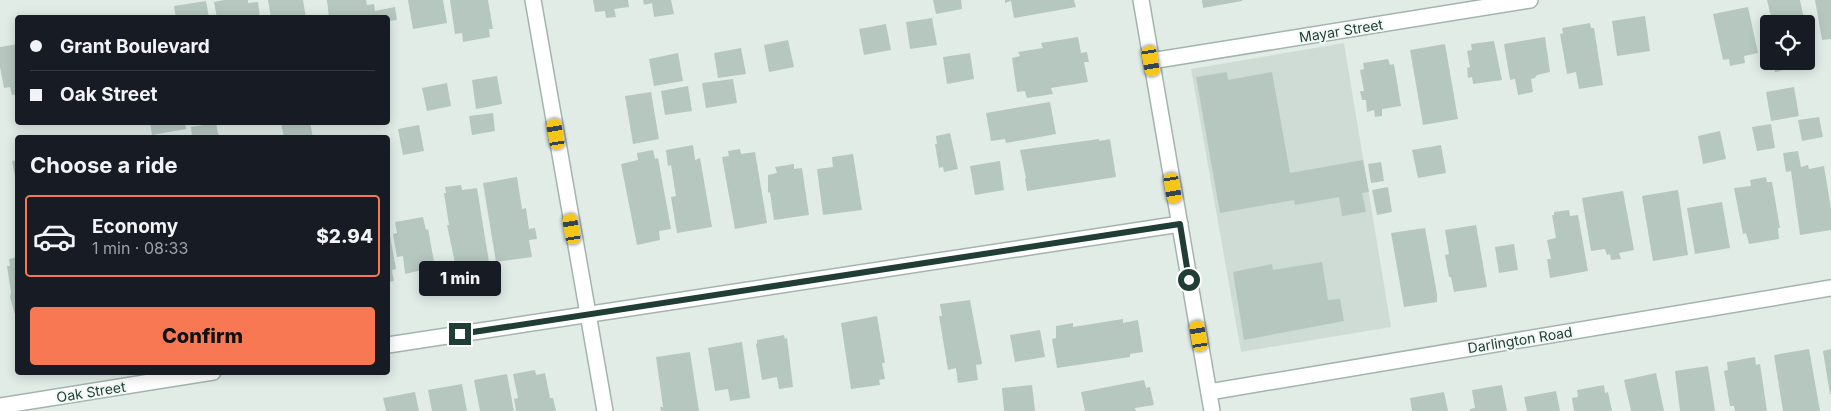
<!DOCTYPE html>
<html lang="en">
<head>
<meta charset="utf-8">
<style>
	:root { --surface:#171b24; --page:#20242c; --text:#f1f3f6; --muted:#9ea1a6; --line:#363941; --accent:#f87853 }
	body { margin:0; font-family:Inter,sans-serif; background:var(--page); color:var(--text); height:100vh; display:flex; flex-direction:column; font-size:19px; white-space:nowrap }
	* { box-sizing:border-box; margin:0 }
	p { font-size:16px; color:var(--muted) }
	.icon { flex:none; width:28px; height:28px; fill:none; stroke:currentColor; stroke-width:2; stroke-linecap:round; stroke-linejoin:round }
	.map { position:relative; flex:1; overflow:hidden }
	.panel { position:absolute; left:15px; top:135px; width:375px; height:240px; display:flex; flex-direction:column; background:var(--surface); border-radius:5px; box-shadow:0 2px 12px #0003 }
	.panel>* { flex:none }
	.hud { position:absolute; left:15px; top:15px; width:375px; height:110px; border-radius:5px; box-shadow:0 2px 12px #0003; display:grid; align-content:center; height:110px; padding:0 15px; background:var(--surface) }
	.fabs { position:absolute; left:1760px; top:15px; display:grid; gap:10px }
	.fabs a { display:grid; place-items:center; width:55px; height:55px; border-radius:5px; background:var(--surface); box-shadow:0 2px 12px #0003; font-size:25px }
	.end { position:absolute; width:22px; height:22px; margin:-11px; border:6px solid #203e35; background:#fff; box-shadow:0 0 0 2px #fff }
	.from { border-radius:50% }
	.bubble { position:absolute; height:35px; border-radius:5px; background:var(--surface); box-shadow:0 2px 12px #0003; font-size:16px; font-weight:800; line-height:35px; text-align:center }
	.car { position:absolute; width:15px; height:30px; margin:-15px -8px; border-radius:6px; box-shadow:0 0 4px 1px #0007; background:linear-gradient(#f5c518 24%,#345 0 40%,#f5c518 0 76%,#345 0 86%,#f5c518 0) }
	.hud b { display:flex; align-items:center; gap:18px; height:48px; font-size:19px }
	.hud b+b { border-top:1px solid var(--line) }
	.hud i { width:12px; height:12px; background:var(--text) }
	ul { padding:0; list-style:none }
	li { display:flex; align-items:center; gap:15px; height:82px; margin:0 10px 8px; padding:0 5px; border:2px solid var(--line); border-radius:5px }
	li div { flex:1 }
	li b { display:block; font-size:19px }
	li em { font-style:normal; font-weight:800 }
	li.current { border-color:var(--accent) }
	li>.icon { width:45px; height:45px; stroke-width:1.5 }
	h2 { padding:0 15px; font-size:22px; line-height:60px }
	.button { display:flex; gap:10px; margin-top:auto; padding:10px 15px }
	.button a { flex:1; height:58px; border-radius:5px; background:var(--accent); color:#111; font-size:20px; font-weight:800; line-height:58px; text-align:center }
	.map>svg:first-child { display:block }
</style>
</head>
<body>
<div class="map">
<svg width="1831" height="411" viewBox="0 0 1831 411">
	<rect width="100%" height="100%" fill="#e1ece7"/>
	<path fill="#cfdcd6" d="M1344,43L1391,327L1241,352L1191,69Z"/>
	<g fill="#b6c7c0">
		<path d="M224,0H248V3L258,2L260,18H217L214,2Z"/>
		<path d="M268,0H303L306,18H271Z"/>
		<path d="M327,0H366L367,5L374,4L375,11L395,7L397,20L388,21V18H329Z"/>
		<path d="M408,0H443L447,23L413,29Z"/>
		<path d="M450,0H488L493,29H489L490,37L463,42L462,33L455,34Z"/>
		<path d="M593,0H628L629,7L614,9L616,17L606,18L605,11L595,12Z"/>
		<path d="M643,0H671L674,14L654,17L652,3L644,5Z"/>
		<path d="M933,0H961L962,9L936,14Z"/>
		<path d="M1005,0H1074L1076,7L1014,18L1011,1L1005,3Z"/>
		<path d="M1202,0H1242V1L1203,8Z"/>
		<path d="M1767,0H1800L1805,24H1767L1766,17H1771Z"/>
		<path d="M1815,0H1831V39L1822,40Z"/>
		<path d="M206,1L209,18H176L174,6Z"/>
		<path d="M1748,7L1758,53L1744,56L1745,63L1730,66L1729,59L1723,60L1713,14Z"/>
		<path d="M1645,16L1650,51L1617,56L1612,21Z"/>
		<path d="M932,18L937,45L910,49L906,22Z"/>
		<path d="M1590,23L1591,28H1594L1603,85L1579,89L1576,72L1567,74L1560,34L1563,33L1562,28Z"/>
		<path d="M886,24L891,50L864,55L859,29Z"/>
		<path d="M1078,37L1081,53L1087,52L1089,62H1084L1088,82L1051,88L1053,94L1027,98L1025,91L1017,92L1012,58L1020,56L1018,52L1043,48L1041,43Z"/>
		<path d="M1545,37L1550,72L1537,75L1535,78L1531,79L1533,92L1518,95L1515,79L1510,80L1504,44Z"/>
		<path d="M788,40L794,67L769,72L764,45Z"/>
		<path d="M1494,41L1502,80L1473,84L1472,77L1468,78L1467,68L1470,67L1467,51L1472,50L1471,44Z"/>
		<path d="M18,44V94L12,95L10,87L4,88L0,67V47Z"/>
		<path d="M1445,44L1458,119L1423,125L1410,50Z"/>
		<path d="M741,48L746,74L718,78L714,53Z"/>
		<path d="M678,53L683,81L654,86L649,59Z"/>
		<path d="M970,53L974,79L947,84L943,57Z"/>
		<path d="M1388,59L1390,65L1394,64L1401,106L1382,109V116L1375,117L1374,110L1367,112L1366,100H1362L1360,91H1364L1360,70L1364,69L1363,63Z"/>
		<path d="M1774,61H1802L1803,66L1775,72Z"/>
		<path d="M1227,72L1228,80L1272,72L1290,173L1363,160L1369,192L1362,193L1366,212L1342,216L1339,197L1295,205L1294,200L1220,213L1196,77Z"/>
		<path d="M497,76L502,104L476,109L472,80Z"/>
		<path d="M733,79L737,103L706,108L702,83Z"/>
		<path d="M447,83L451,106L427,111L422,88Z"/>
		<path d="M688,86L692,111L665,115L661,91Z"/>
		<path d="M1794,87L1799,116L1771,121L1766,92Z"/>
		<path d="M651,92L659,139L633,144L625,96Z"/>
		<path d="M1050,102L1056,134L1006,143L1005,139L991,141L986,113Z"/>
		<path d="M493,113L495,131L472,135L469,116Z"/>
		<path d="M1819,117L1823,137L1802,141L1798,120Z"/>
		<path d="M150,122H185L186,129L152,135Z"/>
		<path d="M281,122H310L313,138H284Z"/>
		<path d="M216,123L219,138H192L191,127Z"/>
		<path d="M1771,124L1775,148L1757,151L1752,127Z"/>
		<path d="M419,125L424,151L403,155L398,129Z"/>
		<path d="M1720,131L1726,159L1703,164L1698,136Z"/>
		<path d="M950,133L958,169L944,172L943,167L939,168L935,144H937L936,136Z"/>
		<path d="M1099,139V141L1110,139L1116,177L1027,191L1025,179L1026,178L1020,150Z"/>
		<path d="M693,145L695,160L700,158L712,227L677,233L671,197L676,196L671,165L668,166L666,150Z"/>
		<path d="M1441,145L1446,173L1418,178L1412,150Z"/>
		<path d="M740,149L741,154L755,152L767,223L735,229L722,157L729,156L728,151Z"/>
		<path d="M653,150L655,159L658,158L671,229L659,231L660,240L637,245L621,164L638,160L637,153Z"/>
		<path d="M1798,151L1801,167L1808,165L1809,169L1824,166L1831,209V230L1800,235L1791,171L1786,172L1783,153Z"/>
		<path d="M853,154L862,210L823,215L817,169L833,167L832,157Z"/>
		<path d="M18,160V187H17L12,161Z"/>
		<path d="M1000,161L1004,190L975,195L970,166Z"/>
		<path d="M1381,162L1384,181L1371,183L1368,164Z"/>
		<path d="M794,164V169L802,168L809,215L774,220L770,192L768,193V175L777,173L775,167Z"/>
		<path d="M517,177L522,209L526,208L529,229L535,228L537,239L529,240L532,257L496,262L483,183Z"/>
		<path d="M1766,177L1767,182H1772L1780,228H1778L1779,239L1749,244L1746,233L1743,234L1734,188L1751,186L1750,180Z"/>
		<path d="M461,185L462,190L477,188L489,262L456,268L447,225H449L444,193H446L445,187Z"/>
		<path d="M1388,187L1392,212L1377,215L1372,190Z"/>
		<path d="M1678,190L1688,255L1653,261L1642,196Z"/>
		<path d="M1623,191L1634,250L1619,253L1621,259L1611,260L1610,254L1607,255L1605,249L1591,251L1582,198Z"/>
		<path d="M1722,202L1730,248L1695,254L1687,208Z"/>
		<path d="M1569,210L1570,216L1578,215L1588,271L1550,278L1547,259H1551L1547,240L1556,238L1552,215H1554V212Z"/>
		<path d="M423,217L426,230L428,229L435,267L405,274L403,256L397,257L393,234L397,233L395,222Z"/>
		<path d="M388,224L396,269L392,270L394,281L388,282Z"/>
		<path d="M1476,225L1487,287L1454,292L1451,277H1449L1445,255L1449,254L1445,230Z"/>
		<path d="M1425,228L1437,294V302L1404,307L1391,233Z"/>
		<path d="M1514,244L1518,270L1499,273L1495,247Z"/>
		<path d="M18,257V322H17L10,297L11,292L7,266H10L9,259Z"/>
		<path d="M1322,262L1328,300L1340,299L1344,321L1244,340L1233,272L1272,264L1273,270Z"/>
		<path d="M970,300L982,364L976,365L978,380L958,383L956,368L948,370L939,316H942L940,304Z"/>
		<path d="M877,316L885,363H882L885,379L879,380L880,385L851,389L841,323Z"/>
		<path d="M1123,319V323L1138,320L1143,352L1130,354V357L1057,368L1052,339L1056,338V326L1073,323V327Z"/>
		<path d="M1040,330L1045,357L1015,362L1010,335Z"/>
		<path d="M784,335L785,339L787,338L793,387L779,389L777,377L762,380L756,344H757V340Z"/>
		<path d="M742,342L750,398L730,401L728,389L715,391L708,348Z"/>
		<path d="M1809,349L1820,411H1783L1774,355Z"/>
		<path d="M1831,349V394H1830L1823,351Z"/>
		<path d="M690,352L699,411H661L660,407H663L656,357Z"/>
		<path d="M1755,357L1756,365L1760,364L1767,411H1735L1734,406H1730L1724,371L1728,370L1727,362Z"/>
		<path d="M1708,366L1715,411H1680L1675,371Z"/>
		<path d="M535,370L536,375L545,373L550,398H553L556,411H516L514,399L518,398L513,374Z"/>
		<path d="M1656,373L1664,411H1631L1624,380Z"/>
		<path d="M507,374L514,411H480L474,380Z"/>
		<path d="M1144,380L1146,388L1150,387L1154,405L1135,408L1136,411H1085L1081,392Z"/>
		<path d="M462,384L467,411H432L428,390Z"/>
		<path d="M1032,385L1035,411H1004L1002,388Z"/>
		<path d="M1502,385L1507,411H1470V409L1475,408L1472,390Z"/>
		<path d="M1604,385L1605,393L1608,392L1612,411H1574L1572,398L1578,397L1577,390Z"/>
		<path d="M1556,391L1560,411H1527L1524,397Z"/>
		<path d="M415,392L419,411H386L383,398Z"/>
		<path d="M1444,392L1448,411H1412L1410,398Z"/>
	</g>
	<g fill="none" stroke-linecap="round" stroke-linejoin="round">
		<defs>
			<g id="minor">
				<path d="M533,0L605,411"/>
				<path d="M1141,0L1212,411"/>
				<path d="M1151,61L1530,0"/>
				<path d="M388,345L1180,224"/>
				<path d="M1209,392L1831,288"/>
				<path d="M0,406L213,372"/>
			</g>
		</defs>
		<use href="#minor" stroke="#a3b4ae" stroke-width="18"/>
		<use href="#minor" stroke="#fff" stroke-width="15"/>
	</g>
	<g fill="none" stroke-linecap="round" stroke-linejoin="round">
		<path stroke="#203e35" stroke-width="6" d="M460,334L1180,224L1189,280"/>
	</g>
	<g text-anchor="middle" stroke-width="4" stroke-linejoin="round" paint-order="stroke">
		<g font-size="14" fill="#203e35" stroke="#f1f8f5">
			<text transform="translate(1341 31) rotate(-9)" y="5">Mayar Street</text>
			<text transform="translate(1520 340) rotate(-9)" y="5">Darlington Road</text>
			<text transform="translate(91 392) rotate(-9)" y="5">Oak Street</text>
		</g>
	</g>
</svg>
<div class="fabs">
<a><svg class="icon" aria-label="locate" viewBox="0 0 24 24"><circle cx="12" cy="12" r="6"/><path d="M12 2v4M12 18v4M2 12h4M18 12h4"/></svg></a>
</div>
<i class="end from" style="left:1189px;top:280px"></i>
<i class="end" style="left:460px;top:334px"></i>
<div class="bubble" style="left:419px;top:261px;width:82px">1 min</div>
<i class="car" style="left:1151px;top:61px;rotate:170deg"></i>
<i class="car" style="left:556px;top:134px;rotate:350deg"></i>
<i class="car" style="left:1173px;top:188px;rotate:170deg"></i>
<i class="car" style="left:572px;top:229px;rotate:350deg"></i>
<i class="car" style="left:1199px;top:336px;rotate:350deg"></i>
<div class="hud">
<b><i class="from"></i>Grant Boulevard</b>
<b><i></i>Oak Street</b>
</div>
<section class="panel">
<h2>Choose a ride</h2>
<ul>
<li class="current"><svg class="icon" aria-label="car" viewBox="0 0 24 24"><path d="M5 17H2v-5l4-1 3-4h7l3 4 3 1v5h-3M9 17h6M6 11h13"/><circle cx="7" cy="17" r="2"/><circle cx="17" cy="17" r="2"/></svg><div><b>Economy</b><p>1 min · 08:33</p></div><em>$2.94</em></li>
</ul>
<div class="button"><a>Confirm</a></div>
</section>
</div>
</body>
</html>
